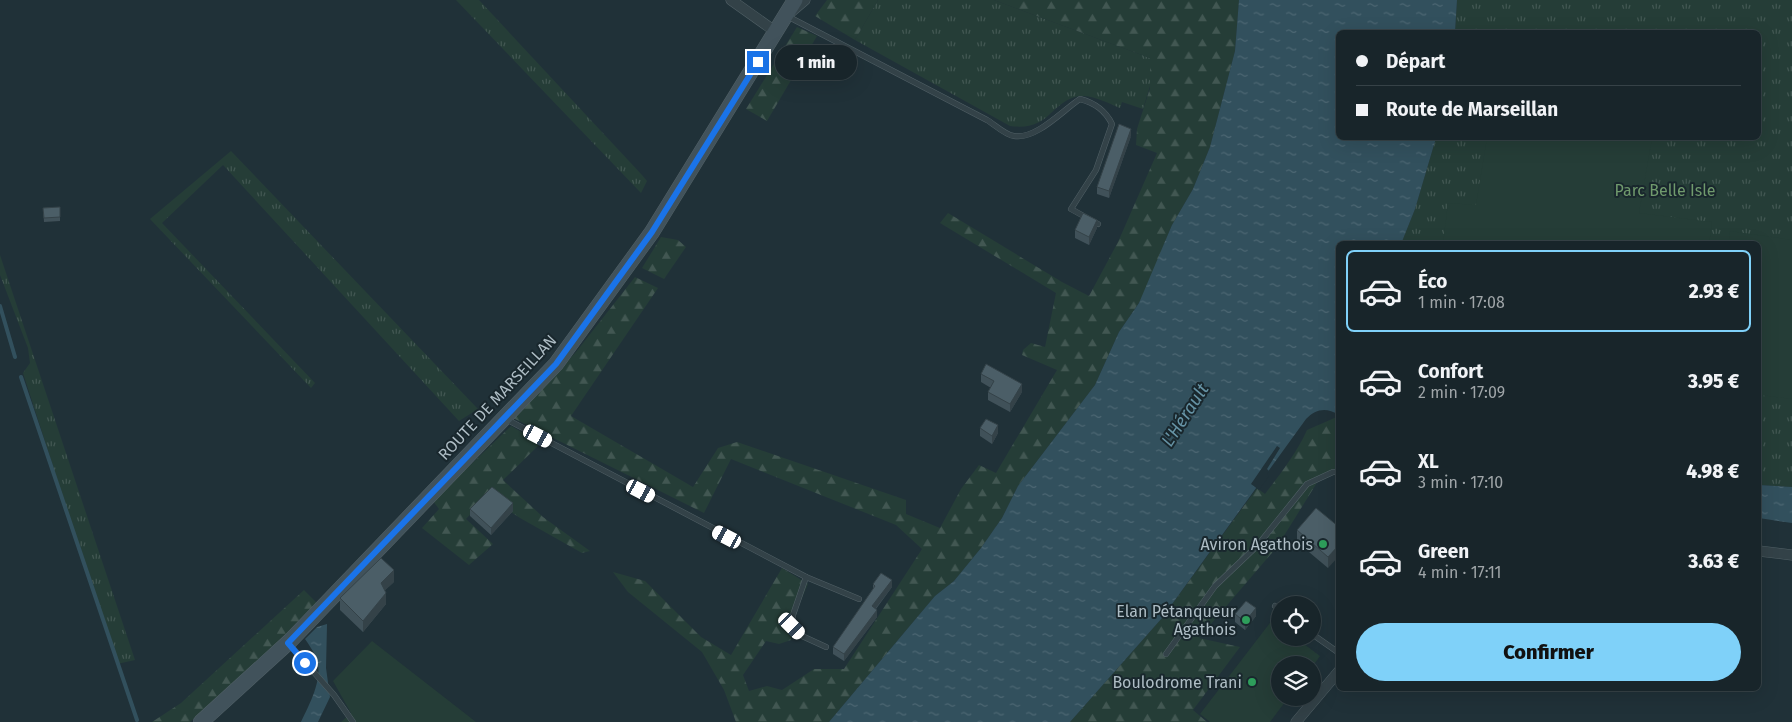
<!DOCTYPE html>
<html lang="fr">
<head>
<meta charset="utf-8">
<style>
	:root { --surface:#18252a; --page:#253136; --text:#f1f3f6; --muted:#9fa5a8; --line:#364247; --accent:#7fd1f9 }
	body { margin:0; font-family:"Fira Sans",sans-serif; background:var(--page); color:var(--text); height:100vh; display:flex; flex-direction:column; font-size:19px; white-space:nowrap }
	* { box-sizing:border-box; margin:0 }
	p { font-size:16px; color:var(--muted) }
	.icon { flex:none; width:28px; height:28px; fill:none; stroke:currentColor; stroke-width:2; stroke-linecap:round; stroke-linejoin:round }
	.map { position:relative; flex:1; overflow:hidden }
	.drawer { position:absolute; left:1336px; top:241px; width:425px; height:450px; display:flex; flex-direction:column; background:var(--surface); border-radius:8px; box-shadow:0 5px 20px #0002,0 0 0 1px var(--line) }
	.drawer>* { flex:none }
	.guide { position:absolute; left:1336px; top:30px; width:425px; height:110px; border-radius:8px; box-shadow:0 5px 20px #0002,0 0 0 1px var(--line); display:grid; align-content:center; height:110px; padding:0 20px; background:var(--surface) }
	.buttons { position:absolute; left:1271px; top:596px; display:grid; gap:10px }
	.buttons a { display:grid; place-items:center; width:50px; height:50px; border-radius:50%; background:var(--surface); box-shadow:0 5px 20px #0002,0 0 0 1px var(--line); font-size:25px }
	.end { position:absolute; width:22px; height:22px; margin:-11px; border:6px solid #1a73e8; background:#fff; box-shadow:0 0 0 2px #fff }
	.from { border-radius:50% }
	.bubble { position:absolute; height:35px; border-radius:18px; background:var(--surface); box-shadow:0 5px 20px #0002,0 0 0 1px var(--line); font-size:16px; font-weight:800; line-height:35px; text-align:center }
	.car { position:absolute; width:15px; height:30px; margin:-15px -8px; border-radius:6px; box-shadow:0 0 4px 1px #0007; background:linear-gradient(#fff 24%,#345 0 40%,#fff 0 76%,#345 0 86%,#fff 0) }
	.guide b { display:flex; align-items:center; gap:18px; height:48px; font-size:19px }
	.guide b+b { border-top:1px solid var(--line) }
	.guide i { width:12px; height:12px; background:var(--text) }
	ul { padding:9px 0 0; list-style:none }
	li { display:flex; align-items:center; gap:15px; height:82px; margin:0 10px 8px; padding:0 10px; border:2px solid transparent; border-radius:8px }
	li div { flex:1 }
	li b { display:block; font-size:19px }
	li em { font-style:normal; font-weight:800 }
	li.active { border-color:var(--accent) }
	li>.icon { width:45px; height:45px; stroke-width:1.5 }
	.button { display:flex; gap:10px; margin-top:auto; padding:10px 20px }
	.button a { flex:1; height:58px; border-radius:30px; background:var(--accent); color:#111; font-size:20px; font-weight:800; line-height:58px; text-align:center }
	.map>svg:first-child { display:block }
</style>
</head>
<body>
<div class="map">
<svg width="1792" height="722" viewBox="0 0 1792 722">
	<defs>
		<pattern id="grass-tufts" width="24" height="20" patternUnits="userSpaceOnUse" patternTransform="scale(1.25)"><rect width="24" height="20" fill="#253d37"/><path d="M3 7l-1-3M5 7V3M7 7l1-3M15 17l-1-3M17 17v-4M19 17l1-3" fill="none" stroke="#425752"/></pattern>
		<pattern id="forest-firs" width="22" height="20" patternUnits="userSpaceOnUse" patternTransform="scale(1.25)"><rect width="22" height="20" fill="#253d37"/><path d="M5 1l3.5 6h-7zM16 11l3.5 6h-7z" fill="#425752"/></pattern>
		<pattern id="water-ripples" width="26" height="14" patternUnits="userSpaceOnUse" patternTransform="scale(1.25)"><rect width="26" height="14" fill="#32505d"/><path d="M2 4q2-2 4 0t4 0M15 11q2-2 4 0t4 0" fill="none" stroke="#4d6773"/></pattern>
	</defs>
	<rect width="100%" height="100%" fill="#203138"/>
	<g fill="url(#grass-tufts)">
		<path d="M456,0H479L642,175L647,181L641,193Z"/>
		<path d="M878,0H994L1150,58V86L1143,109L1122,102L1120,108C1107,103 1090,93 1075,97C1049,105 1049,131 1010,126L855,40Z"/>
		<path d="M1457,0H1792V487L1759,485V244H1401L1415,209L1436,138H1759V32H1455Z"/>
		<path d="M231,151L478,409L459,421L223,165L162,223L315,383L311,388L150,219Z"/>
		<path d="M0,255L135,660L117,664L23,373L30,363L28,348L0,275Z"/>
	</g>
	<g fill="url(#forest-firs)">
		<path d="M827,0H878L855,40L815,16Z"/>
		<path d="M994,0H1239L1235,51L1210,147L1193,189L1172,225L1143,297L1119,332L1095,385L1018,486L1002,518L981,548L954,581L935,596L829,722H736L724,690L702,652L628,592L613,572L645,581L701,637L731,655L782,568L808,584L797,609L791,640L779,644L766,641L743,675L749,691L767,686L782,690L814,669H844L922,549L896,525L731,459L704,513L513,418L576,352L635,277L658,288L571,416L693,487L718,448L737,442L906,500V514L940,528L961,489L979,465L996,473L1057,370L1022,355L1023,350L1031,343L1045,347L1056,293L940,223L948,213L1062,282L1089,296L1118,242L1157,153L1136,145L1137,129L1150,88V58Z"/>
		<path d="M797,27L817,36L767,121L746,109Z"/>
		<path d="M661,237L678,240L686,247L664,279L642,268Z"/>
		<path d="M1339,416V468L1318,481L1277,547L1199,638L1240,647L1193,710L1207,722H1070L1162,618L1257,488L1265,494C1281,473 1296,454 1307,430Z"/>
		<path d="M511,426L541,443L503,480L543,517L590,551L582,553L520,518L487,496L466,519L493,544L469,565L422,528L439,509L433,501Z"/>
		<path d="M304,590L319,605L190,722H152L181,703Z"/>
	</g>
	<g fill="#253d37">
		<path d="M1487,138H1548L1565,142L1566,138H1652L1639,213L1712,222L1709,244H1443L1448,203L1476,205Z"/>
		<path d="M1730,231L1792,240V399L1759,395V244H1729Z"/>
		<path d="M1273,619L1280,625V638H1296L1320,656L1313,666L1280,665V698H1288L1270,722H1210L1200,714Z"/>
		<path d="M372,641L476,722H341L351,713L333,681Z"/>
	</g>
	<g fill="url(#water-ripples)">
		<path d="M1239,0H1457L1455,32H1339V138H1436L1415,209L1401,244H1339V415C1326,407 1316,409 1306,419L1162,618L1070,722H829L935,596L954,581L981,548L1002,518L1018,486L1095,385L1119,332L1139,303L1172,225L1193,189L1210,147L1235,51Z"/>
		<path d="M1759,485L1792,487V523L1759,518Z"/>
		<path d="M327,624L326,668L330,697L318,722H301C309,705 323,680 317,660C315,653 309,645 305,639L317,627Z"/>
	</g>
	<path fill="#203138" d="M1277,446L1280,448L1267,469L1269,471L1267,474L1269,476L1259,490L1251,484Z"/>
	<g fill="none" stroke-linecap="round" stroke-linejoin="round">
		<g stroke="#32505d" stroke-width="4">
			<path d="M0,306L15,357"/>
			<path d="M21,377L137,720"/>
		</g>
		<defs>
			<g id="service">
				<path d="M787,16L987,120C994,124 1005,135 1014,136C1036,140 1063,110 1080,99C1095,103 1105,110 1112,124L1096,170L1071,209L1098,224"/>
				<path d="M506,419L806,577"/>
				<path d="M1275,606L1280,610"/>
				<path d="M1312,634L1339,653"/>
				<path d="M290,645L334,695L353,722"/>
				<path d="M826,647L802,636L792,626L793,615L806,577L859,599"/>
				<path d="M1166,654L1215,586L1258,545L1307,484L1333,472H1339"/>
			</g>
			<g id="minor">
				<path d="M731,0L776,32"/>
				<path d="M791,12L805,0"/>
				<path d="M1759,551L1792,555"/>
				<path d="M1296,722L1339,671"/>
			</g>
			<path id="secondary" d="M201,722L291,640L556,364L652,232L795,0"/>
		</defs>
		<use href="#service" stroke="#516066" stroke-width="6"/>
		<use href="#minor" stroke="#516066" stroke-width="11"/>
		<use href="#secondary" stroke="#516066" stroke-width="16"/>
		<use href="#service" stroke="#334248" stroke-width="5"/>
		<use href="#minor" stroke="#334248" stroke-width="10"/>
		<use href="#secondary" stroke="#41525b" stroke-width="15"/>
	</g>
	<g fill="#405159">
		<path d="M1131,136L1109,198L1097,194V187Z"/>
		<path d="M60,207V221L44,222L43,208Z"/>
		<path d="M1097,228L1089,245L1075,238V230Z"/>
		<path d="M981,374L1022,392L1010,412L988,400V392L991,388L981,382Z"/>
		<path d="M980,428L998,433L992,444L980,436Z"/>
		<path d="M470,509L513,511L491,535L470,516Z"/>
		<path d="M1339,527L1328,568L1297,542V530Z"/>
		<path d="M394,582L385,590L386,604L363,632L340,610V598Z"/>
		<path d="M873,584L892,587L876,609L877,617L844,661L833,654V647L873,590Z"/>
		<path d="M1235,614L1256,616L1245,630L1235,622Z"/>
	</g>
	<g fill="#344248">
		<path d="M1131,129V136L1109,198V191Z"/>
		<path d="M1097,220V228L1089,245V237Z"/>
		<path d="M1022,384V392L1010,412V404Z"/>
		<path d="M998,425V433L992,444V436Z"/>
		<path d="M513,503V511L491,535V528Z"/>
		<path d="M1339,545V556L1328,568V557Z"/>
		<path d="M394,570V582L381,594V583Z"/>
		<path d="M892,580V587L872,613V606Z"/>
		<path d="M386,593V604L363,632V621Z"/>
		<path d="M1256,608V616L1245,630V622Z"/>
		<path d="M877,610V617L844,661V654Z"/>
	</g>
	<g fill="#4b5e67" stroke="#344248">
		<path d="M1119,124L1131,129L1109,191L1097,187Z"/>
		<path d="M60,207V217L44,218L43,208Z"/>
		<path d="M1083,213L1097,220L1089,237L1075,230Z"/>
		<path d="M986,364L1022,384L1010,404L988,392L994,381L981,374Z"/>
		<path d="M986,419L998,425L992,436L980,428Z"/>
		<path d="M492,487L513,503L491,528L470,509Z"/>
		<path d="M1316,508L1339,527V545L1328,557L1297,530Z"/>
		<path d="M381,558L394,570L381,583L386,593L363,621L340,598Z"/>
		<path d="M881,573L892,580L872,606L877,610L844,654L833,647L875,586L873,584Z"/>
		<path d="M1246,601L1256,608L1245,622L1235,614Z"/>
	</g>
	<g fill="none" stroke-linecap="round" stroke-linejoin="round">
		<path stroke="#1a73e8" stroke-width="6" d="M305,663L288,643L556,364L652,232L758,62"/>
	</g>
	<g fill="#2e9e5b" stroke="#19272d" stroke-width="2">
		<circle cx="1323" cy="544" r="5"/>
		<circle cx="1246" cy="620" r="5"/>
		<circle cx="1252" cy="682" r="5"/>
	</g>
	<g text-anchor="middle" stroke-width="4" stroke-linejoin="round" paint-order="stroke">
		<g font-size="16" fill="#709a6d" stroke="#19272d">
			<text x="1665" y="196">Parc Belle Isle</text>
		</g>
		<g font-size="16" fill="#aebdc5" stroke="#19272d">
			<text transform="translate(497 397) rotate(-47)" y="6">ROUTE DE MARSEILLAN</text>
		</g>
		<g font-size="16" fill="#aebdc5" stroke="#19272d" text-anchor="end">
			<text x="1313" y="550">Aviron Agathois</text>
			<text x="1236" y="617">Elan Pétanqueur<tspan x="1236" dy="18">Agathois</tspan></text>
			<text x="1242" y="688">Boulodrome Trani</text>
		</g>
		<g font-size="18" font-style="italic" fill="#6693a5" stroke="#19272d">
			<text transform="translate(1185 415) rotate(-57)" y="6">L'Hérault</text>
		</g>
	</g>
</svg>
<div class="buttons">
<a><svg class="icon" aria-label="locate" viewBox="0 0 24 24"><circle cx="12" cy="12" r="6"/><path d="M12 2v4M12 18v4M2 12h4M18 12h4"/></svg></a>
<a><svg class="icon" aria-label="layers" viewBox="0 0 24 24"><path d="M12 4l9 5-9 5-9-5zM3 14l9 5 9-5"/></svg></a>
</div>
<i class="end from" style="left:305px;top:663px"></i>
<i class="end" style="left:758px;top:62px"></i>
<div class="bubble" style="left:775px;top:45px;width:82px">1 min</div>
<i class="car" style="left:538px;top:436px;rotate:118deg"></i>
<i class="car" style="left:641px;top:491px;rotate:118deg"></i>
<i class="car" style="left:727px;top:537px;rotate:298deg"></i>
<i class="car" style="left:792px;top:626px;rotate:135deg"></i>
<div class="guide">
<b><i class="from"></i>Départ</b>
<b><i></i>Route de Marseillan</b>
</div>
<section class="drawer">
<ul>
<li class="active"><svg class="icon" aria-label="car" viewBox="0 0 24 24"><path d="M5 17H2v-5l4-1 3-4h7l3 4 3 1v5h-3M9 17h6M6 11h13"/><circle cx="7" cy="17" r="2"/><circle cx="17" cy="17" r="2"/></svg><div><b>Éco</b><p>1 min · 17:08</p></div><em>2.93 €</em></li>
<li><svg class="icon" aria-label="car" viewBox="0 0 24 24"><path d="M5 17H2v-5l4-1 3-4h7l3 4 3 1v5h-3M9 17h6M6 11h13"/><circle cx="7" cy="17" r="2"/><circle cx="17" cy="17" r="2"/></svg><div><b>Confort</b><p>2 min · 17:09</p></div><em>3.95 €</em></li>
<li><svg class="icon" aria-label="car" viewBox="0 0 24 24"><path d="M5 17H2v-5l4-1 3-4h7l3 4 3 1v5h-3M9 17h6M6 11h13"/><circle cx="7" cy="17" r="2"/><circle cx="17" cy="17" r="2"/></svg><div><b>XL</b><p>3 min · 17:10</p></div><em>4.98 €</em></li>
<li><svg class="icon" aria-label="car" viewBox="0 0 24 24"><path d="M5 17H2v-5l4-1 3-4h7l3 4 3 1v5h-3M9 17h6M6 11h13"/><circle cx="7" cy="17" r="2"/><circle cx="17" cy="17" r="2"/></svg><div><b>Green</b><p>4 min · 17:11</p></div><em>3.63 €</em></li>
</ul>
<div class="button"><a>Confirmer</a></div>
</section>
</div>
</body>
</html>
